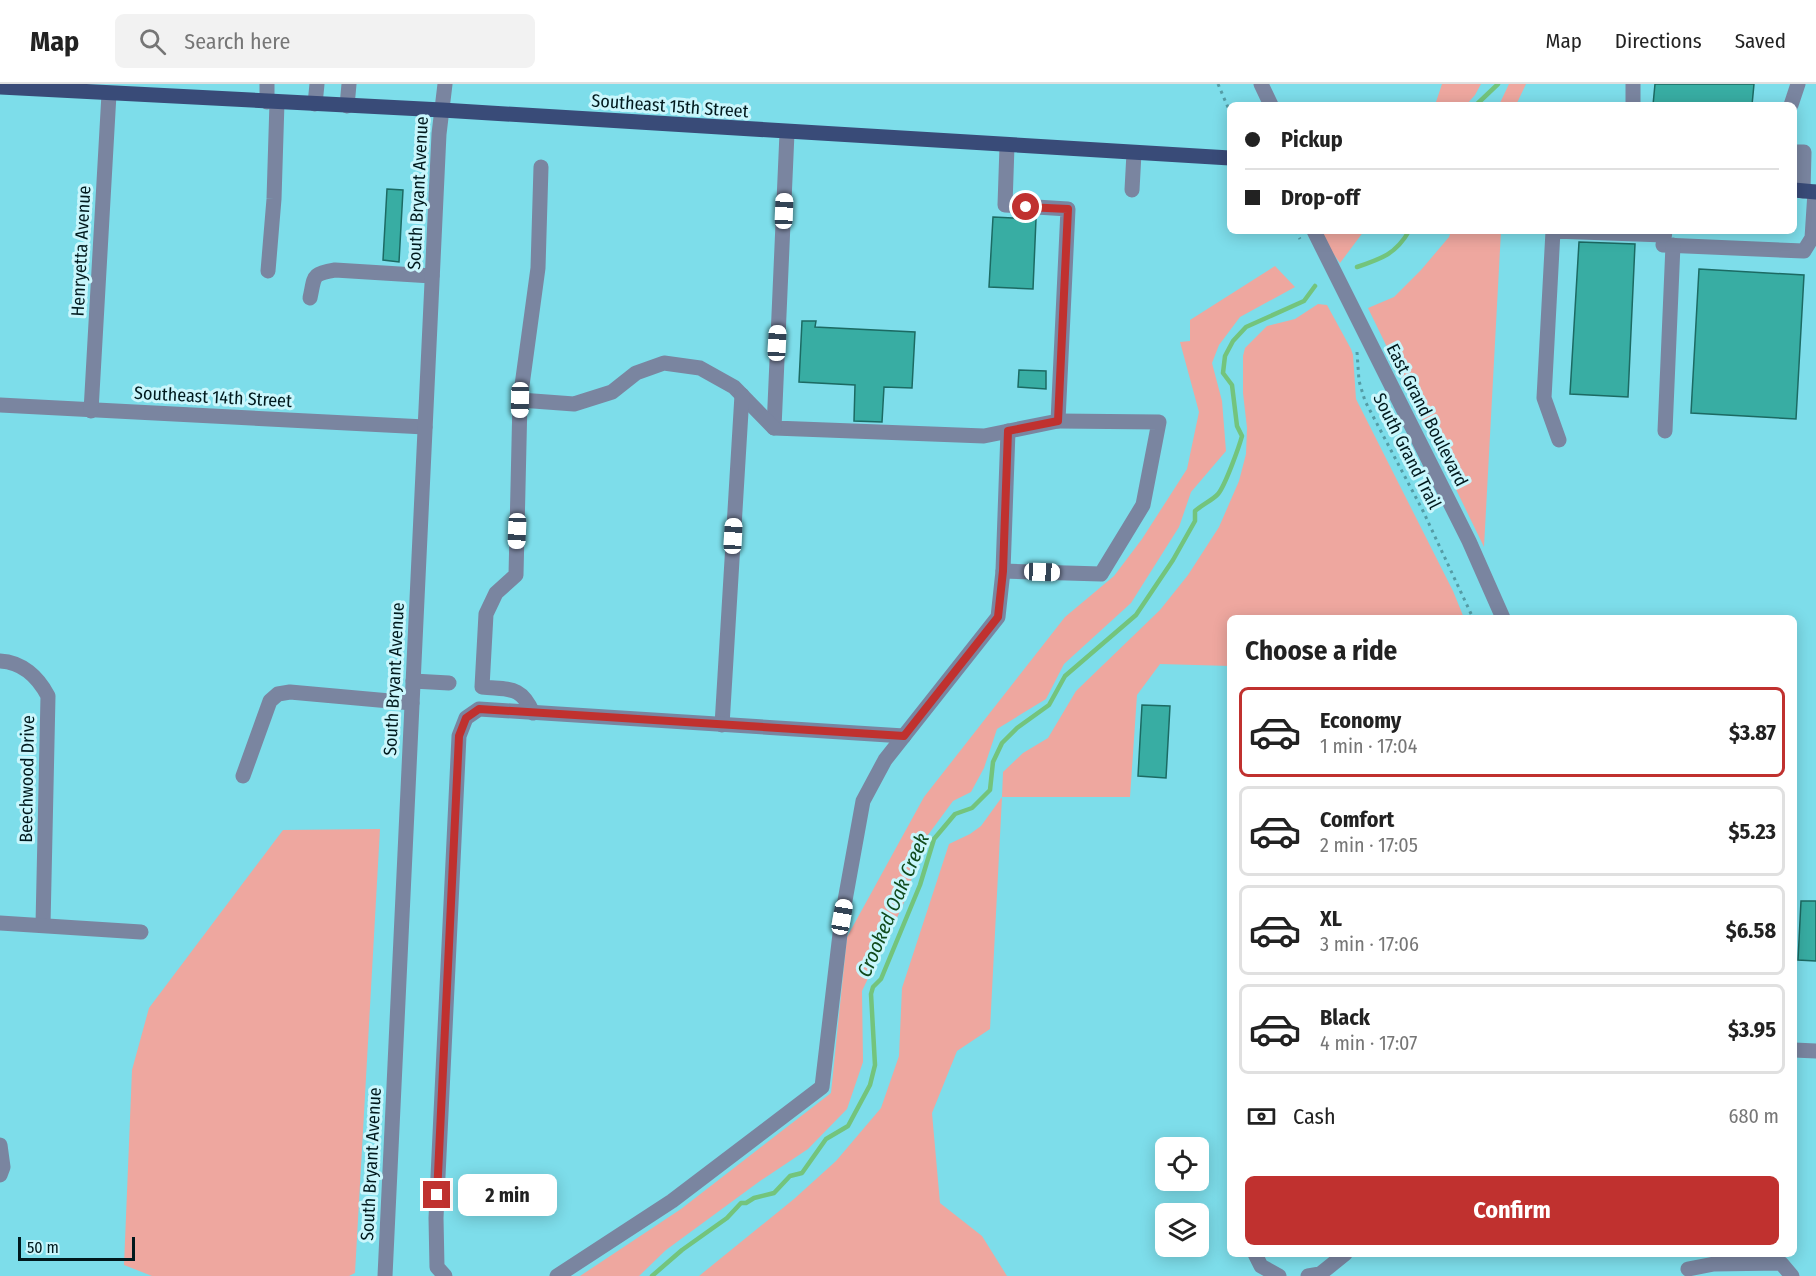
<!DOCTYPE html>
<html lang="en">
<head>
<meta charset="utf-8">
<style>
	:root { --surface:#fff; --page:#f2f2f2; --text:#222; --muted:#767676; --line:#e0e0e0; --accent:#c0312f }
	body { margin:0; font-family:"Fira Sans Condensed",sans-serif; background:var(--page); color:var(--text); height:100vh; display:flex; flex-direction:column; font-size:22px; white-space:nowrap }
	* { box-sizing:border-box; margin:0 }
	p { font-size:20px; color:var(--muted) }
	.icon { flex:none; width:33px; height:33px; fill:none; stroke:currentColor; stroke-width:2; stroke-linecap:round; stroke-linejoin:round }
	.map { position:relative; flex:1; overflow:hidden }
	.drawer { position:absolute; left:1227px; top:531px; width:570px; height:642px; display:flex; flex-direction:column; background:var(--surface); border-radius:9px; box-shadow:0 3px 15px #0003 }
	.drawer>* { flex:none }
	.top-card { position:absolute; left:1227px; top:18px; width:570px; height:132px; border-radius:9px; box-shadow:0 3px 15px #0003; display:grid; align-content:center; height:132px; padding:0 18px; background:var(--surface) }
	.fabs { position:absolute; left:1155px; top:1053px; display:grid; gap:12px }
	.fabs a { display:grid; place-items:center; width:54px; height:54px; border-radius:9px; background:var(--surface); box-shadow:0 3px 15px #0003; font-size:30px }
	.scale { position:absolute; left:18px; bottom:15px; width:117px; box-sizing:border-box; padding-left:6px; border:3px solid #00191d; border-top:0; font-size:16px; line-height:21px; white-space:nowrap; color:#00191d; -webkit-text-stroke:4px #c9f6fc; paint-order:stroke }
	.end { position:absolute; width:27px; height:27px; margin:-14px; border:8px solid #c0312f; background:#fff; box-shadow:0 0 0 3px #fff }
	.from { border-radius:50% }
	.bubble { position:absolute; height:42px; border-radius:9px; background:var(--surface); box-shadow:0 3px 15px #0003; font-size:20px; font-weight:700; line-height:42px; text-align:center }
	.car { position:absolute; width:18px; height:36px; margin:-18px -9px; border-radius:8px; box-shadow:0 0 4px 2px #0007; background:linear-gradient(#fff 24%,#345 0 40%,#fff 0 76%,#345 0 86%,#fff 0) }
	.top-card b { display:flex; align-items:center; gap:21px; height:57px; font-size:22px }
	.top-card b+b { border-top:2px solid var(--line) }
	.top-card i { width:15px; height:15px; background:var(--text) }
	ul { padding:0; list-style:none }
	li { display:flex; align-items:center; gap:18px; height:90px; margin:0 12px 9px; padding:0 6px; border:3px solid var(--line); border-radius:9px }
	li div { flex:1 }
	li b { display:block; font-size:22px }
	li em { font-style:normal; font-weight:700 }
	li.on { border-color:var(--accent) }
	li>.icon { width:54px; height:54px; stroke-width:1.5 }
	h2 { padding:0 18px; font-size:27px; line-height:72px }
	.pay { display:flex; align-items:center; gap:15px; height:66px; padding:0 18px; font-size:22px }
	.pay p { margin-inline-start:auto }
	.primary-button { display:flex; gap:12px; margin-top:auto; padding:12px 18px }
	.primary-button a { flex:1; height:69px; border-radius:9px; background:var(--accent); color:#fff; font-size:24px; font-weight:700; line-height:69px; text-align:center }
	header { display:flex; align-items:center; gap:36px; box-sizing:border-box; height:84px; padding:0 30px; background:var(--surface); border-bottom:2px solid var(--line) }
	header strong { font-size:28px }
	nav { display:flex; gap:33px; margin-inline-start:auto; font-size:21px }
	.search { width:420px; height:54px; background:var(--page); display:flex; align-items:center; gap:15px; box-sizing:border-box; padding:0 21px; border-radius:9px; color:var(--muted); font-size:22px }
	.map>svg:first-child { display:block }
</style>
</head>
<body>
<header>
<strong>Map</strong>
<div class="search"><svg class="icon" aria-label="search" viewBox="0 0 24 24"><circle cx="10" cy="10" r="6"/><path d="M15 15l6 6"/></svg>Search here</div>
<nav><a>Map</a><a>Directions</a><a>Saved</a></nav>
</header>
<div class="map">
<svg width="1816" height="1192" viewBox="0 0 1816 1192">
	<rect width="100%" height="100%" fill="#7dddea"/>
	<g fill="#eea79f">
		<path d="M1442,0H1481L1475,11L1466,21H1433L1436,18Z"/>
		<path d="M1509,0H1526L1516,21H1499Z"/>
		<path d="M1322,147H1364L1340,179L1332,168Z"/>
		<path d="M1451,147H1501L1484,463L1368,224L1394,213L1421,186L1449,153Z"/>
		<path d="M1275,182L1295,203L1240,233L1219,261L1212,279L1222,317L1226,367L1191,408L1179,443L1131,519L1064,580L1046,615L997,645L984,684L971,708L953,717L925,755L903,821L862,907L863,978L847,1025L808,1065L760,1097L666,1166L639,1192H580L681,1125L831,1009L847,853L924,713L1065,533L1114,492L1142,455L1187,385L1199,328L1180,258L1190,257V236Z"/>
		<path d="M1318,220L1327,221L1351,265L1353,271L1356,315L1453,507L1464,534H1230V582L1160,580L1137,611L1130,713H1002L990,945L957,967L932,1029L940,1119L982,1152L1007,1192H699L794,1115L836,1077L881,1024L899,972L902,904L949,760L970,750L981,742L1002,713L1003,688L1023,669L1048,654L1076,607L1160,526L1188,491L1219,443L1239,397L1246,370L1247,344L1243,309V272L1245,264L1267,242L1295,235Z"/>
		<path d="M380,745L355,1189L349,1192H152L124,1181L132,986L149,924L283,746Z"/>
	</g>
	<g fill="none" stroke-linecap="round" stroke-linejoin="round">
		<g stroke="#73c47c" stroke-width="4.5">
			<path d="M1476,21L1498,0"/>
			<path d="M1357,183C1381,175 1396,170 1409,147"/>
			<path d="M652,1192L682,1166L727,1134L741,1119H746L754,1114L774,1109L790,1092L802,1089L826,1055L848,1042L870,1001L875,981L871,910L873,903L881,895L920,801L934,755L955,730L972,724L990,706L993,678L1002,659L1017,644L1049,621L1065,592L1136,531L1173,476L1195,437V427C1202,421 1214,415 1218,410C1225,402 1239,363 1242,352L1237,342L1232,301L1223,289L1225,272L1233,257L1246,243L1304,217L1315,202"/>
		</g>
	</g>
	<g fill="#38ada3" stroke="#1c6a63" stroke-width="1.5">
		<path d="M1655,0H1754L1752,21H1653Z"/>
		<path d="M387,105L403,106L399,178L383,176Z"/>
		<path d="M993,133L1036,135L1033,205L989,203Z"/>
		<path d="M1579,158L1635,160L1628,313L1570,310Z"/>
		<path d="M1699,185L1804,191L1796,335L1691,329Z"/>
		<path d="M802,237H816L815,243L915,248L912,304L884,303L882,338L854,337L855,301L799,298Z"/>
		<path d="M1019,286L1046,287V305L1018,303Z"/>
		<path d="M1142,621L1170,622L1166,694L1138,692Z"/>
		<path d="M1801,817H1816V877L1798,876Z"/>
	</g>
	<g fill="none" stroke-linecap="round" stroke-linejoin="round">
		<g stroke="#549ca6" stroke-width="3" stroke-dasharray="3 4.5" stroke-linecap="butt">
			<path d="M1218,0L1230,28"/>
			<path d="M1296,147L1300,155"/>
			<path d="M1357,268L1359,297L1365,317L1423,427L1473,534"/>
		</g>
		<g stroke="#7a85a0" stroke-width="15">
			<path d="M267,0V18"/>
			<path d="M1261,0L1271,21"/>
			<path d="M315,20L317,0"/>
			<path d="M1633,21V0"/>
			<path d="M1791,21L1798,0"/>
			<path d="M347,22L349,0"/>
			<path d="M787,49L774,344L984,352L1058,337L1068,125L1005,121L1007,62"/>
			<path d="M1794,68H1804L1803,107"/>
			<path d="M1132,106L1134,69"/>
			<path d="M1314,147L1469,457L1503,534"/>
			<path d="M1665,147L1663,161L1804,167L1812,154L1815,108"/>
			<path d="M268,187L274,115L277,18"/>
			<path d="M310,214C315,192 311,190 335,186L432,192"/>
			<path d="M520,316L538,184L541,83"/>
			<path d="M0,321L425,343"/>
			<path d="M91,327L109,10"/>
			<path d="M1665,347L1673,161"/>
			<path d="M1559,356L1544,314L1553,147L1664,151"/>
			<path d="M1003,487L1008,347"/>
			<path d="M0,577C22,578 38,593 48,612L43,841"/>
			<path d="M413,597L449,599"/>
			<path d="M533,629C521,601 509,606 482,603L486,530L496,509L516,491L520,316L574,320L612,308L636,289L664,279L700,284L734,303L774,344"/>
			<path d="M722,641L742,311"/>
			<path d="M243,692L270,617L278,610L290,608L412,619"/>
			<path d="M0,839L141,848"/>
			<path d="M1794,966L1816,967"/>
			<path d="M0,1061L3,1083L0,1091"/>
			<path d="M1255,1170L1261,1182L1279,1192"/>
			<path d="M1688,1185L1714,1180L1781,1179L1792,1192"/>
			<path d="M385,1192L439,50L445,0"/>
			<path d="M445,1192L437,1183L436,1134L459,652L466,634L479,625L904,652"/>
			<path d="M557,1192L672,1117L822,1003L842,833L863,717L885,676L998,533L1003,487L1101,490L1143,421L1159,338L1058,337"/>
			<path d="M1308,1192L1320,1190L1345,1170"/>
		</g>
		<g stroke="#394b78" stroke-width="15">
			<path d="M0,3L442,26L1230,74"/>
			<path d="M1794,106L1816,108"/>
		</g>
	</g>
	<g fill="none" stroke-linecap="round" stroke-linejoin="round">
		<path stroke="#c0312f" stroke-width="8" d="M437,1111L459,652L466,634L479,625L904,652L998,533L1003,487L1008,347L1058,337L1068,125L1026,123"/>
	</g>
	<g text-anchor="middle" stroke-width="6" stroke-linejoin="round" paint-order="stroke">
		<g font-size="18" fill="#00191d" stroke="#c9f6fc">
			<text transform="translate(670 22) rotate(4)" y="6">Southeast 15th Street</text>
			<text transform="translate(418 109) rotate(-87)" y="6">South Bryant Avenue</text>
			<text transform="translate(81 167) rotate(-87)" y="6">Henryetta Avenue</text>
			<text transform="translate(213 313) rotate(3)" y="6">Southeast 14th Street</text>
			<text transform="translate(1427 331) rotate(63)" y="6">East Grand Boulevard</text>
			<text transform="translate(1407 367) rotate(63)" y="6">South Grand Trail</text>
			<text transform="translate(394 595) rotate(-87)" y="6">South Bryant Avenue</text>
			<text transform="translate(27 695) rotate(-89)" y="6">Beechwood Drive</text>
			<text transform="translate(371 1080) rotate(-87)" y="6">South Bryant Avenue</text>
		</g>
		<g font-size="20" font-style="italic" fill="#104a1c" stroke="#c9f6fc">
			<text transform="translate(893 821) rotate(-67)" y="7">Crooked Oak Creek</text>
		</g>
	</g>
</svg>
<div class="fabs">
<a><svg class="icon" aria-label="locate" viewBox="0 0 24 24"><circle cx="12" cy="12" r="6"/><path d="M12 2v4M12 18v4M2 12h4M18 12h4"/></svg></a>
<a><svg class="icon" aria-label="layers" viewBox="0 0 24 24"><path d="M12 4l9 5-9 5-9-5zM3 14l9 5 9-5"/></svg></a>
</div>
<div class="scale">50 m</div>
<i class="end from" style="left:1026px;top:123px"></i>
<i class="end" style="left:437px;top:1111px"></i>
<div class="bubble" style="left:458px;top:1090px;width:99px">2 min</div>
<i class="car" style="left:784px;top:127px;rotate:2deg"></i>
<i class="car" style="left:777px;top:259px;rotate:3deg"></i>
<i class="car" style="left:520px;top:316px;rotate:181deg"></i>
<i class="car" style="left:517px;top:447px;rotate:182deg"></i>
<i class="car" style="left:733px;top:452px;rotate:3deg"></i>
<i class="car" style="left:1042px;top:488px;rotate:92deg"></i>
<i class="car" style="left:842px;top:833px;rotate:10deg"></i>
<div class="top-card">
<b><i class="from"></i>Pickup</b>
<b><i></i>Drop-off</b>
</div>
<section class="drawer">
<h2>Choose a ride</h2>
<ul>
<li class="on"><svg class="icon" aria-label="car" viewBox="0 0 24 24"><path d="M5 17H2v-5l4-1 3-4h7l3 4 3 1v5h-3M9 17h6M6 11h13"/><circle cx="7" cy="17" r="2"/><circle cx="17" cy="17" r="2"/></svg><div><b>Economy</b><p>1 min · 17:04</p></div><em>$3.87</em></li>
<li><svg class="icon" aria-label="car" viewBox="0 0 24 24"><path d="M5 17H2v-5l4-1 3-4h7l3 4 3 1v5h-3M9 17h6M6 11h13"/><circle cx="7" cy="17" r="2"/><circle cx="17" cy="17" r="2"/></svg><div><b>Comfort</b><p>2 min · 17:05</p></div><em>$5.23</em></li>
<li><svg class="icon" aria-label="car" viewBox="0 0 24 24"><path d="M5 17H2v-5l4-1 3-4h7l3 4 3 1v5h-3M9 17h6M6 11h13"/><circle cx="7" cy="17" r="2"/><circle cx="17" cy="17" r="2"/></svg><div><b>XL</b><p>3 min · 17:06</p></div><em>$6.58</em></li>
<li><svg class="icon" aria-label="car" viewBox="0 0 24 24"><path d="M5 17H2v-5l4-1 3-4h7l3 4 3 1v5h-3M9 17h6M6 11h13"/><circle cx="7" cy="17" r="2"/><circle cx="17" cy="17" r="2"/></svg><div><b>Black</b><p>4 min · 17:07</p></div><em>$3.95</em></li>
</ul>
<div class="pay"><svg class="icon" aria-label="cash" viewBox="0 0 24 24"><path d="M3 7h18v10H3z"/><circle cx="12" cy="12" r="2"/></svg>Cash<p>680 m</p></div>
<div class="primary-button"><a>Confirm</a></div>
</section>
</div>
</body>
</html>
